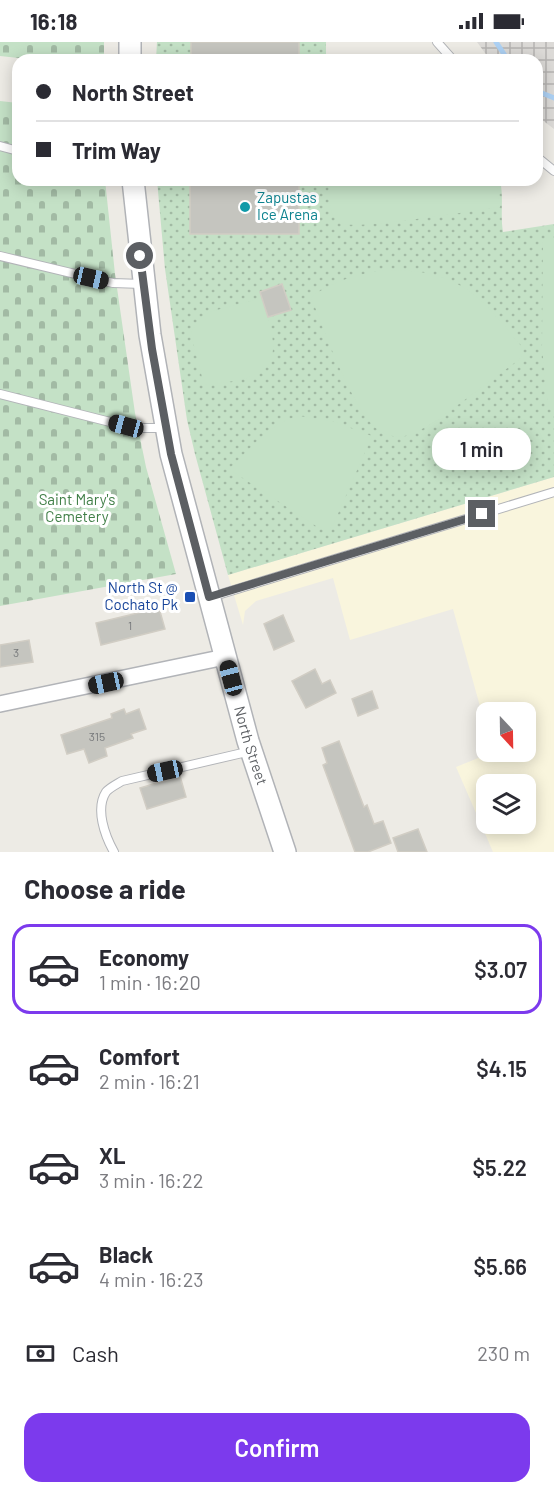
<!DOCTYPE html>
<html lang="en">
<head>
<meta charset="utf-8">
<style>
	:root { --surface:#fff; --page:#f7f7f7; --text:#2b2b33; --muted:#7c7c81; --line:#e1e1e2; --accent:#7c3aed }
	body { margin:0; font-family:Barlow,sans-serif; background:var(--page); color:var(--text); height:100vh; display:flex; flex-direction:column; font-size:22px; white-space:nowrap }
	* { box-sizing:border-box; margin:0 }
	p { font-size:20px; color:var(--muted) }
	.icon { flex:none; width:33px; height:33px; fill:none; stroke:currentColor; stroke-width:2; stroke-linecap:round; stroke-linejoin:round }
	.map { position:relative; height:810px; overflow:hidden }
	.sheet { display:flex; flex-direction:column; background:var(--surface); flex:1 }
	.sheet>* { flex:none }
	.hud { position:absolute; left:12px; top:12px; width:531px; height:132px; border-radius:18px; box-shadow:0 3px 15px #0003; display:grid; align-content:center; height:132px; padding:0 24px; background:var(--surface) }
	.needle { width:39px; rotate:158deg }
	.tools { position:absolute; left:476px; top:660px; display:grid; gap:12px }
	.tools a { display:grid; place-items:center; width:60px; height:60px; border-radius:12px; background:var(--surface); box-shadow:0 3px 15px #0003; font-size:30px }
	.end { position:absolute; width:27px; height:27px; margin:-14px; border:8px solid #5c5f63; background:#fff; box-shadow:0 0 0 3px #fff }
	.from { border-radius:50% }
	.bubble { position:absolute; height:42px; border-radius:18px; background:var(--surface); box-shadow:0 3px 15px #0003; font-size:20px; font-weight:600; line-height:42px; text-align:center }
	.car { position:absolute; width:18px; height:36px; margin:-18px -9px; border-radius:8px; box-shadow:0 0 4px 2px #0007; background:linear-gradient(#222 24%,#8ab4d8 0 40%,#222 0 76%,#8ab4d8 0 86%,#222 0) }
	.hud b { display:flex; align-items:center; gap:21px; height:57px; font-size:22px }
	.hud b+b { border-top:2px solid var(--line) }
	.hud i { width:15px; height:15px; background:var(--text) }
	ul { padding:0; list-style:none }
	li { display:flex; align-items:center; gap:18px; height:90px; margin:0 12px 9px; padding:0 12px; border:3px solid transparent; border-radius:18px }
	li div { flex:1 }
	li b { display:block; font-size:22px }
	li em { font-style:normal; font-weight:600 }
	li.on { border-color:var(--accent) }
	li>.icon { width:54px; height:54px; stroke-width:1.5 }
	h2 { padding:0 24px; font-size:27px; line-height:72px }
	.pay { display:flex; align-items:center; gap:15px; height:66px; padding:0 24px; font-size:22px }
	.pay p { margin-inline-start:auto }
	.button { display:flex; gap:12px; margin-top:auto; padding:12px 24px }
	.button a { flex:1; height:69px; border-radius:18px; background:var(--accent); color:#fff; font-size:24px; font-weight:600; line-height:69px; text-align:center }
	.status { display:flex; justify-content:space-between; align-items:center; height:42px; padding:0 30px; background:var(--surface); direction:ltr }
	.status svg { height:16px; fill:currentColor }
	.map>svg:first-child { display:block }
</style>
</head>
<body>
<div class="status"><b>16:18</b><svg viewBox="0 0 49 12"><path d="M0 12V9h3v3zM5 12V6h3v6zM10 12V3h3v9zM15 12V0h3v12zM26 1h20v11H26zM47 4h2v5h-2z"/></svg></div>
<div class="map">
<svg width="554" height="810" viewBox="0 0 554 810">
	<defs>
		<pattern id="industrial-grid" width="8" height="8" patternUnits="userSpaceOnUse" patternTransform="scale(1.5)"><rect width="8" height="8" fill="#dcdad7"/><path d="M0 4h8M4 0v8" fill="none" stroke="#b6b4b2"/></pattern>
		<pattern id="grass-dots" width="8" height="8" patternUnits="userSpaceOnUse" patternTransform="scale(1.5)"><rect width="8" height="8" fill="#c4e1c6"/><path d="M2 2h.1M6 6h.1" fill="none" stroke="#a2baa4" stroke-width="1.8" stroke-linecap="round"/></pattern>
		<pattern id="cemetery-stones" width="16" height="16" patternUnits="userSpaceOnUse" patternTransform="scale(1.5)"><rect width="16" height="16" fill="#c4e1c6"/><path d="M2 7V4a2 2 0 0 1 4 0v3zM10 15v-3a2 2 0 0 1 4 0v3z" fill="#a2baa4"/></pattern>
	</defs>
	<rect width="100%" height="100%" fill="#edebe5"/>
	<path fill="#f9f5dd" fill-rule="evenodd" d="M554,435V810H493L456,725L493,710H525V670H486V686L453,567L350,598L333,536L256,559L245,569L243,583L228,533ZM486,742H525V782H486Z"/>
	<path fill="url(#industrial-grid)" d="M477,0H554V87L537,74V18H490Z"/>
	<g fill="url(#grass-dots)">
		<path d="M157,0H191V18H156Z"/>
		<path d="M299,0H326V16L348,18H299Z"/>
		<path d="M157,138H190L191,192H299V138H500C504,156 500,172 503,190L554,182V435L228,533L195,412L187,378L165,227Z"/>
	</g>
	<g fill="url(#cemetery-stones)">
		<path d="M0,0H104V18H37L0,14Z"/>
		<path d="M0,59L18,61V138H105L115,232L135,371L146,425L176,532L0,564Z"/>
	</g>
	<g fill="#c4e1c6">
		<path d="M328,138H496L500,165C477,168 353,189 340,181C327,173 330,151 328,138Z"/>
		<path d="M554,196V370L548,365L542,306L543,197Z"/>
		<path d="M384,228C458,227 478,251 522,305L521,316L443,374C431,382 412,395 397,395C392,394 384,392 380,389C353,371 324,287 311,255C333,239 358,232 384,228Z"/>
		<path d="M262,256C285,324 275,336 204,343L191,292C195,282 199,275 209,270Z"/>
		<path d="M299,374L332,379L372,394L334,481L330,486H319L229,427C249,408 271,380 299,374Z"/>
	</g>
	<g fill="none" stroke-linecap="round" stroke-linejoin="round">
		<g stroke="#add1f4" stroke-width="5">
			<path d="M496,0L508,18"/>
			<path d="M537,49L554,56"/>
		</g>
	</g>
	<g fill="#c5c5bf" stroke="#d1cdc4" stroke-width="1.5">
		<rect x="191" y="0" width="108" height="18"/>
		<rect x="190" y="138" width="109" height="54"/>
		<path d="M282,242L291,268L268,275L260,250Z"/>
		<path d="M159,566L165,587L101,603L96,581Z"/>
		<path d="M283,573L294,599L274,608L264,582Z"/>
		<path d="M29,598L33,620L0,625V603Z"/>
		<path d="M315,627L322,642L330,638L336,651L306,666L292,639Z"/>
		<path d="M372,649L378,666L358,674L352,657Z"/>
		<path d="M124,667L126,672L139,667L146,687L131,692L133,696L105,706L107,714L89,721L84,707L67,712L61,693L112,676L111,672Z"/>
		<path d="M339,699L364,765L367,763L374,782L383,779L391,801L368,810H355L323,723L327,721L322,706Z"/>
		<path d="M180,734L186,755L147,767L140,746Z"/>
		<path d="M418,787L427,810H398L393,796Z"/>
	</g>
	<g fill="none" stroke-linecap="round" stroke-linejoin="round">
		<defs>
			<g id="service">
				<path d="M437,0L453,18"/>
				<path d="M0,104L18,109"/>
				<path d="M537,115L554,129"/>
				<path d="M0,214L113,241L142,242"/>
				<path d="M0,352L126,384L144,386H164"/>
				<path d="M211,555L554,450"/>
				<path d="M114,810C105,794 95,767 106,750C109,746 117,742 122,739L251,709"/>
			</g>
			<path id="minor" d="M0,662L225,615"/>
			<g id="secondary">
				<path d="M130,18V0"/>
				<path id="s1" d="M133,138L150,293L171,412L248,699L285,810"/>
			</g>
		</defs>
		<use href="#service" stroke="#b2b4b8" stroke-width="10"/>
		<use href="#minor" stroke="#b2b4b8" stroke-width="18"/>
		<use href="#secondary" stroke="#b1b3b7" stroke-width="24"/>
		<use href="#service" stroke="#fff" stroke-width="8"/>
		<use href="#minor" stroke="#fff" stroke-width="15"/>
		<use href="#secondary" stroke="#fff" stroke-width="21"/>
	</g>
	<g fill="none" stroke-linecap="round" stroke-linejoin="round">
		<path stroke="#5c5f63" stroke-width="8" d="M140,214L152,307L171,412L209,555L482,472"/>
	</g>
	<circle fill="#0f9aa8" stroke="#fff" stroke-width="2" cx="245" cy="165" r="6"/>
	<rect fill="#1a4fb4" stroke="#fff" stroke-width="2" x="184" y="549" width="12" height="12" rx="3"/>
	<g text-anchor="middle" stroke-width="6" stroke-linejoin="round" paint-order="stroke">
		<g font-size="12" fill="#76787a">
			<text x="130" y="588">1</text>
			<text x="16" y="615">3</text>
			<text x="97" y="699">315</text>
		</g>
		<g font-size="15" fill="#0d838f" stroke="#fff" text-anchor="start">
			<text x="257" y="161">Zapustas<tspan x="257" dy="17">Ice Arena</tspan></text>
		</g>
		<g font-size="15" fill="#407f47" stroke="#fff">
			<text x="77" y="463">Saint Mary's<tspan x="77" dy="17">Cemetery</tspan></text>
		</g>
		<g font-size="15" fill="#164399" stroke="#fff" text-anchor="end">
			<text x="178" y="551">North St @<tspan x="178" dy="17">Cochato Pk</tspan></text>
		</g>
		<g font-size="15" fill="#5c5f63" stroke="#fff">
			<text dy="5" stroke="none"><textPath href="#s1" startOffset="579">North Street</textPath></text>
		</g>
	</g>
</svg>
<div class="tools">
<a><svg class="needle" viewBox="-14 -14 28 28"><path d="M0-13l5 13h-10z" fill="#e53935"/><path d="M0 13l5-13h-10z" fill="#7c7c81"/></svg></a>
<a><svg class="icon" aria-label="layers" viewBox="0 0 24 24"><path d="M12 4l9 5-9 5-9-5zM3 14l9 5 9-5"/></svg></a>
</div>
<i class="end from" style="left:140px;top:214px"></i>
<i class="end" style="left:482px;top:472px"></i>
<div class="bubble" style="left:432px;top:386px;width:99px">1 min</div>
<i class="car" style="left:91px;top:236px;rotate:103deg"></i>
<i class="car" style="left:126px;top:384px;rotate:285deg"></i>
<i class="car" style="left:231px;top:636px;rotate:345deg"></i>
<i class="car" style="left:106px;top:641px;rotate:258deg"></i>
<i class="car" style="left:165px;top:729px;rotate:258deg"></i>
<div class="hud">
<b><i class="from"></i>North Street</b>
<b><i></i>Trim Way</b>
</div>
</div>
<section class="sheet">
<h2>Choose a ride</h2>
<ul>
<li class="on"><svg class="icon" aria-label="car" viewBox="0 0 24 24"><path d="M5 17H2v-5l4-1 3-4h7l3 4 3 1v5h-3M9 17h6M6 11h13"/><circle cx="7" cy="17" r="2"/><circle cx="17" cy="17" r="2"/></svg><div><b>Economy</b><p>1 min · 16:20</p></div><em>$3.07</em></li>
<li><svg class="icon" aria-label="car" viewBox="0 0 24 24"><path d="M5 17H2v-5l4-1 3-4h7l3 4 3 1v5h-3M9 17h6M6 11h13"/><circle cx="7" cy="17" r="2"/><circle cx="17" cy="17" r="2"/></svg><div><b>Comfort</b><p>2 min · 16:21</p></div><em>$4.15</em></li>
<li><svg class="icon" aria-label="car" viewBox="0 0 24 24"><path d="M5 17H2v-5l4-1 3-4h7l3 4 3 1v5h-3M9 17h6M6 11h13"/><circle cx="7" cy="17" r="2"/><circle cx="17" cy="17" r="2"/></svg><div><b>XL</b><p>3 min · 16:22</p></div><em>$5.22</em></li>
<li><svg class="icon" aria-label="car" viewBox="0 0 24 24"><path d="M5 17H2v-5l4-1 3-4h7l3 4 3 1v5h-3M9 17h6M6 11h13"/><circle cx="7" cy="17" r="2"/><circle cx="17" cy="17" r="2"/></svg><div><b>Black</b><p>4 min · 16:23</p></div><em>$5.66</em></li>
</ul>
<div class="pay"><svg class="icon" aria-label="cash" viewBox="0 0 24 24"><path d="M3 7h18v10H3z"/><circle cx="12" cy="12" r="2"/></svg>Cash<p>230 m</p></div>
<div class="button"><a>Confirm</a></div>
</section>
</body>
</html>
